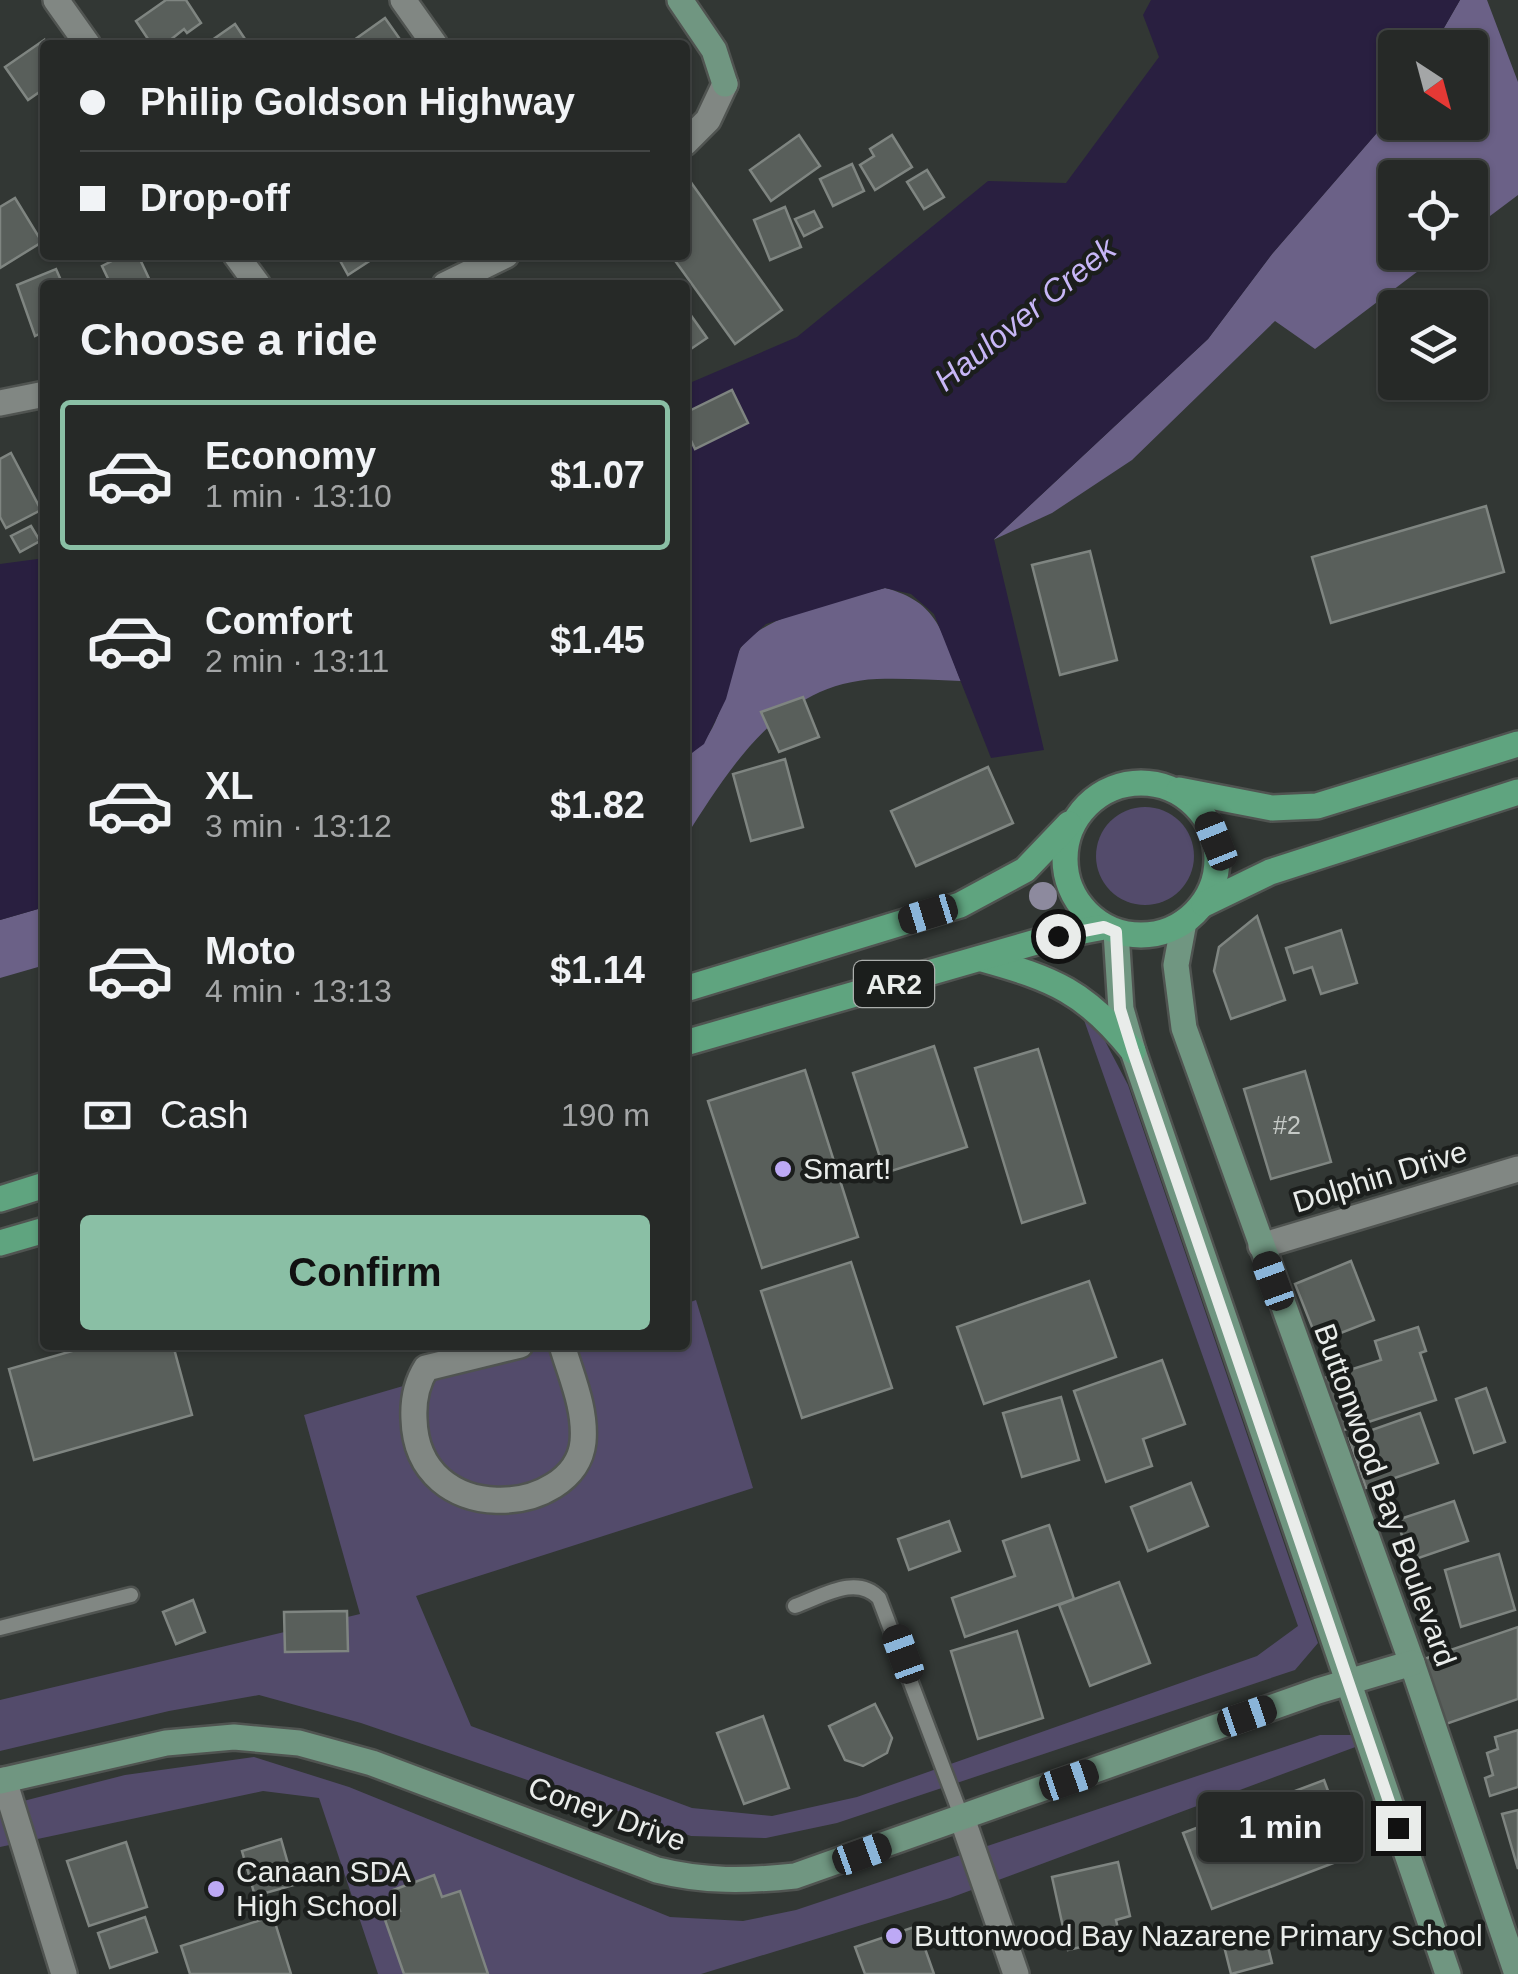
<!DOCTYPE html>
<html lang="en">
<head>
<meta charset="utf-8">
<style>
	:root { --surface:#262927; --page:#323533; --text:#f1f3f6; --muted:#a4a6a7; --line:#424544; --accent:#8abfa5 }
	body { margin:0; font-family:Arial,sans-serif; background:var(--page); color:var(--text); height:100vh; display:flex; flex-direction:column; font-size:38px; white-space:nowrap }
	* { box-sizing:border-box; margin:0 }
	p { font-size:32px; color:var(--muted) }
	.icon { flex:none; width:55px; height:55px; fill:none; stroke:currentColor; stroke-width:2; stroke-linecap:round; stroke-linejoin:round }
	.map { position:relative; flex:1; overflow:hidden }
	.drawer { position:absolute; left:40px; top:280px; width:650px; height:1070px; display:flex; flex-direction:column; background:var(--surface); border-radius:10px; box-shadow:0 2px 8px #0004,0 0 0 2px var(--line) }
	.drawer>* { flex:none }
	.banner { position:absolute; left:40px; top:40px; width:650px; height:220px; border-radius:10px; box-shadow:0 2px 8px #0004,0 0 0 2px var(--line); display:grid; align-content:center; height:220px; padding:0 40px; background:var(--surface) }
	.needle { width:65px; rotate:144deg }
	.buttons { position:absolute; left:1378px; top:30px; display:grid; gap:20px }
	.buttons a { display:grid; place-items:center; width:110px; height:110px; border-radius:10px; background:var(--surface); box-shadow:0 2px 8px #0004,0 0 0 2px var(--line); font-size:50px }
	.end { position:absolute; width:45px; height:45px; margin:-22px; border:12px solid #e9ecea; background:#111; box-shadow:0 0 0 5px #111 }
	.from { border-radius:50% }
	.bubble { position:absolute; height:70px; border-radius:10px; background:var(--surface); box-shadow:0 2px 8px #0004,0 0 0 2px var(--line); font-size:32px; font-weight:700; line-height:70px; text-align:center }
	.car { position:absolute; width:30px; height:60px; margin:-30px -15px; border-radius:12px; box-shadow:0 0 8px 2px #0007; background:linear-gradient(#222 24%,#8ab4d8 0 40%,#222 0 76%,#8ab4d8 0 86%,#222 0) }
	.banner b { display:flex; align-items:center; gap:35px; height:95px; font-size:38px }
	.banner b+b { border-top:2px solid var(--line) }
	.banner i { width:25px; height:25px; background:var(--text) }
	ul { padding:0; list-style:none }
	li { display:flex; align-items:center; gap:30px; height:150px; margin:0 20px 15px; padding:0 20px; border:5px solid transparent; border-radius:10px }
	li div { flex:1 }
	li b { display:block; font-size:38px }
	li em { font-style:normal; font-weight:700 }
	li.on { border-color:var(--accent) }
	li>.icon { width:90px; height:90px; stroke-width:1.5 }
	h2 { padding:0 40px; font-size:45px; line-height:120px }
	.pay { display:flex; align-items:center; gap:25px; height:110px; padding:0 40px; font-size:38px }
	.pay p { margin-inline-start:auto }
	.cta { display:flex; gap:20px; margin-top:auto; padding:20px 40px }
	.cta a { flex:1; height:115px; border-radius:10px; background:var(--accent); color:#111; font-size:40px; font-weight:700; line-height:115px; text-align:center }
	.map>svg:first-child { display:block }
</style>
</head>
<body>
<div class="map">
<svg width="1518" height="1974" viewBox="0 0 1518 1974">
	<rect width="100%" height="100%" fill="#323734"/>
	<g fill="#534b6b">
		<circle cx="1145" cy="856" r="49"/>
		<path d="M1078,1003L1104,1039L1128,1085L1318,1643L1295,1670L837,1823L766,1838L691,1836L361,1723L259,1695L169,1711L0,1751V1700L360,1614L304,1415L543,1345H685V1304L696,1300L753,1488L416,1596L471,1726L692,1808L772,1816L857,1797L1257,1656L1298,1626Z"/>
		<path d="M1320,1735H1354L1358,1746L950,1898L701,1974H378L319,1798L263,1791L0,1847V1807L125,1775L254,1757L349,1787L670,1917L743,1921L796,1910Z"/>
	</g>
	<g fill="#6b6187">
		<path d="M1460,0H1487L1518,82V195L1470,231V178H1395V252L1442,253L1315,349L1275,321L1132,460L1052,513L993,540L1208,339L1272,254L1395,112V122H1470V48L1433,47Z"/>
		<path d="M885,588C939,602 942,633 961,681C933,680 904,678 877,679C781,683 731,766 685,838V758C727,729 719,691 739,651C757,615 847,599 885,588Z"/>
		<path d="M45,907V965L0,978V920Z"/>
	</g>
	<g fill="#291f40">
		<path d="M1151,0H1460L1433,47L1395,48V112L1272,254L1208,339L994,539L1044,750L991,758L934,614L911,594L885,588L766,624L740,648L726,699L704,744L685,758V385L797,337L988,181L1066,183L1159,57L1143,15Z"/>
		<path d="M45,558V907L0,920V564Z"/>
	</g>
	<g fill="#595f5b" stroke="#7f8581" stroke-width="2.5">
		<path d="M166,0H186L201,23L187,33L184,29L164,45H152L136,21Z"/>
		<path d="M385,18L404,45H347Z"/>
		<path d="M235,24L249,45H205Z"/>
		<path d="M44,40L45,88L28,100L5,67Z"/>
		<path d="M799,135L820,166L771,201L750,170Z"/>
		<path d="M892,135L912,167L875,190L860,165L874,156L870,149Z"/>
		<path d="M852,164L864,191L833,206L820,179Z"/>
		<path d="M927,170L944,197L924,209L907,182Z"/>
		<path d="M685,174L782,310L735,344L671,255H685Z"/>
		<path d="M15,198L42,242L0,268V207Z"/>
		<path d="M785,207L801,247L770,260L754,220Z"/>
		<path d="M814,211L822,227L804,236L795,219Z"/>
		<path d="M124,255H138L152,285H111L102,266Z"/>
		<path d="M337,255H377V256L348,275Z"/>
		<path d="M56,269L63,285H45V331L35,336L17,285Z"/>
		<path d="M685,307L707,338L685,353Z"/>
		<path d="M732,390L748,423L695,449L685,428V413Z"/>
		<path d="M11,453L41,510L6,528L0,517V459Z"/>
		<path d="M1486,506L1504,572L1331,623L1312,557Z"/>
		<path d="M31,526L40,541L20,552L11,536Z"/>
		<path d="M1090,551L1117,660L1060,675L1032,565Z"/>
		<path d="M803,697L819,737L779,752L761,712Z"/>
		<path d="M785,759L803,827L751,841L733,774Z"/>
		<path d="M988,767L1013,823L916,866L891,811Z"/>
		<path d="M1257,916L1285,1000L1231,1019L1214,971L1219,947Z"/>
		<path d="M1341,930L1357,983L1321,994L1312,967L1294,973L1286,948Z"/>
		<path d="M934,1046L967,1147L885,1173L853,1073Z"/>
		<path d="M1038,1049L1085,1203L1022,1223L975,1068Z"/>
		<path d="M805,1070L858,1237L762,1268L708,1101Z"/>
		<path d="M1305,1071L1331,1162L1271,1179L1244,1089Z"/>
		<path d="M1351,1261L1374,1320L1318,1342L1295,1284Z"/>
		<path d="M851,1262L892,1388L802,1418L761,1291Z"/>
		<path d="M1089,1281L1116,1357L984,1404L957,1327Z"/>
		<path d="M1418,1327L1426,1351L1420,1353L1436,1400L1335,1433L1318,1380L1381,1360L1375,1341Z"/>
		<path d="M93,1345H173L192,1415L34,1460L9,1369Z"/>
		<path d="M1162,1360L1185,1424L1143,1439L1152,1466L1106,1482L1074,1391Z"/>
		<path d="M1486,1388L1505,1442L1474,1453L1456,1399Z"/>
		<path d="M1061,1397L1079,1460L1022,1477L1003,1413Z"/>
		<path d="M1420,1413L1438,1463L1366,1488L1349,1438Z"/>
		<path d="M1191,1483L1208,1526L1148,1551L1131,1507Z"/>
		<path d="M1454,1501L1468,1541L1410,1561L1397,1520Z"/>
		<path d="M949,1521L960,1551L909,1570L898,1539Z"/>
		<path d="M1049,1525L1074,1599L965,1637L952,1598L1015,1576L1003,1541Z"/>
		<path d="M1499,1554L1515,1610L1461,1627L1445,1570Z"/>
		<path d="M1119,1582L1150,1663L1090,1686L1059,1605Z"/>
		<path d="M193,1600L205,1632L176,1644L163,1612Z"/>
		<path d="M347,1611L348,1651L285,1652L284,1612Z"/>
		<path d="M1518,1627V1699L1446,1724L1424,1659Z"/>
		<path d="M1017,1631L1043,1718L978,1739L951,1651Z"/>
		<path d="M875,1704L892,1738L887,1753L863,1766L845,1760L829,1726Z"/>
		<path d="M763,1716L789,1788L744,1804L717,1733Z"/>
		<path d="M1518,1730V1787L1490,1796L1485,1778L1493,1775L1487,1753L1498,1749L1495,1737Z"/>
		<path d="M1324,1780L1352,1856L1212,1909L1183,1833Z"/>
		<path d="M1518,1810V1869L1502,1814Z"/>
		<path d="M281,1839L294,1885L255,1896L242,1851Z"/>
		<path d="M126,1842L147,1907L89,1926L67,1861Z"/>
		<path d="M1118,1862L1130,1916L1116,1920L1120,1938L1068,1950L1052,1877Z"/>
		<path d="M434,1875L442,1897L460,1891L488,1974H404L384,1917L400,1911L393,1890Z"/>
		<path d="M273,1916L291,1974H190L181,1946Z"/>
		<path d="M145,1917L157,1952L110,1968L98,1933Z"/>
		<path d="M917,1926L934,1974H865L855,1947Z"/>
		<path d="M1264,1930L1272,1963L1231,1974L1223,1942Z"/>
	</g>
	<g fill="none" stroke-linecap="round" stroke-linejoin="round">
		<defs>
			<g id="lane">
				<path d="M795,1606C823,1596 856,1574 879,1598L962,1818"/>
				<path d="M0,1628L131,1595"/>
			</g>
			<g id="street">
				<path d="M56,0L88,45"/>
				<path d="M403,0L435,45"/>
				<path d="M685,143L708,120L725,84"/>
				<path d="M236,255L258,285"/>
				<path d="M445,285L506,255"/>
				<path d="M0,403L45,394"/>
				<path d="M1261,1246L1518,1169"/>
				<path d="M520,1345L426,1368C416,1384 413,1400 414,1419C417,1530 575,1517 583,1442C586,1408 571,1376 562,1345"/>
				<path d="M4,1780L64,1974"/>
				<path d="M962,1818L1016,1974"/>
			</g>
			<g id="secondary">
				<path d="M680,0L714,50L725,84"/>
				<path d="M1184,922L1176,965L1184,1028L1412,1663L1517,1974"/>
				<path d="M1116,932L1121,1009L1133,1051L1448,1974"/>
				<path d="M0,1781L166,1743L234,1737L299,1743L372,1763L657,1870C705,1882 746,1881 795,1876L1318,1691L1412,1663"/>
			</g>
			<g id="primary">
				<circle cx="1141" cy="859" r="76"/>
				<path d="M1179,790L1272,808L1317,806L1518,744"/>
				<path d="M1204,904L1270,872L1518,792"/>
				<path d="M982,959C1054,979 1086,992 1133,1051"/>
				<path d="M685,989L960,905L1025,870L1069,824"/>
				<path d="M685,1043L1057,936L1104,927"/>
				<path d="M0,1199L45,1185"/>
				<path d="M0,1243L45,1230"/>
			</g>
		</defs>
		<use href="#lane" stroke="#505451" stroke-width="19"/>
		<use href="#street" stroke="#505451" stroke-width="30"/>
		<use href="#secondary" stroke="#505451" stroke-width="30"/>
		<use href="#primary" stroke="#505451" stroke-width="30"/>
		<use href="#lane" stroke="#818783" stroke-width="14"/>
		<use href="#street" stroke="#818783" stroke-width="25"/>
		<use href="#secondary" stroke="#709681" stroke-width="25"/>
		<use href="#primary" stroke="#5fa47f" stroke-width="25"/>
	</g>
	<circle fill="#8d8a9e" cx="1043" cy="896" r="14"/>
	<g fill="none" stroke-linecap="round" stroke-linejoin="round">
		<path stroke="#e9ecea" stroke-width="12" d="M1058,936L1104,927L1116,932L1120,1009L1133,1051L1398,1828"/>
	</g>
	<g fill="#bda9f5" stroke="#1b1e1c" stroke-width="4">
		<circle cx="783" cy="1169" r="10"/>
		<circle cx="216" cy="1889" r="10"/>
		<circle cx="894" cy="1936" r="10"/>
	</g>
	<g text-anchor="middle" stroke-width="9" stroke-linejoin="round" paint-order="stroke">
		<g font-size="25" fill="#c5c9c6">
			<text x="1287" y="1134">#2</text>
		</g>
		<rect fill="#1b1e1c" stroke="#abaeac" stroke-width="2.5" x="854" y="961" width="80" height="46" rx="8"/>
		<g font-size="28" font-weight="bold" fill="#e9ecea">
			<text x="894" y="994">AR2</text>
		</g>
		<g font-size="30" fill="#e9ecea" stroke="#1b1e1c" text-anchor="start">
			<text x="803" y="1179">Smart!</text>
			<text x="236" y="1882">Canaan SDA<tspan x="236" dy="34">High School</tspan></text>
			<text x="914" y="1946">Buttonwood Bay Nazarene Primary School</text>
		</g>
		<g font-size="30" fill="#e9ecea" stroke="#1b1e1c">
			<text transform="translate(1380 1177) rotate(-17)" y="10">Dolphin Drive</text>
			<text transform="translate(1385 1495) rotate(70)" y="10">Buttonwood Bay Boulevard</text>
			<text transform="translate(607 1814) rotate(20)" y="10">Coney Drive</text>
		</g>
		<g font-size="32" font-style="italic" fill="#c7b6f6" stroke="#1b1e1c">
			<text transform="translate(1025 314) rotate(-39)" y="11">Haulover Creek</text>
		</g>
	</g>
</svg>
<div class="buttons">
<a><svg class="needle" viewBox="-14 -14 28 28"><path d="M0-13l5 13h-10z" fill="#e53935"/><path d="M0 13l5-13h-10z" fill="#a4a6a7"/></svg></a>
<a><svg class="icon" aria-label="locate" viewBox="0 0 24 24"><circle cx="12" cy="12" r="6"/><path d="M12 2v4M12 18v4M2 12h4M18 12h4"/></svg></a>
<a><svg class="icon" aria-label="layers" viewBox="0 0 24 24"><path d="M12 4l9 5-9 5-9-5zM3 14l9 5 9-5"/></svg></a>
</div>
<i class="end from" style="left:1058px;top:936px"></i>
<i class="end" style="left:1398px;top:1828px"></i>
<div class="bubble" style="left:1198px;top:1792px;width:165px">1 min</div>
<i class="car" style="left:1216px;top:841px;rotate:338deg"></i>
<i class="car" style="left:928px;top:914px;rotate:253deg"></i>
<i class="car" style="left:1273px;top:1281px;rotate:340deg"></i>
<i class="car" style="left:903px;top:1654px;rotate:340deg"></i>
<i class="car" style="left:1247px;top:1716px;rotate:71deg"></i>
<i class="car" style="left:1069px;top:1780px;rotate:71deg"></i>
<i class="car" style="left:862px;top:1854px;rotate:70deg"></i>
<div class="banner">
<b><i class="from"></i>Philip Goldson Highway</b>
<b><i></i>Drop-off</b>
</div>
<section class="drawer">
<h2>Choose a ride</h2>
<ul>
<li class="on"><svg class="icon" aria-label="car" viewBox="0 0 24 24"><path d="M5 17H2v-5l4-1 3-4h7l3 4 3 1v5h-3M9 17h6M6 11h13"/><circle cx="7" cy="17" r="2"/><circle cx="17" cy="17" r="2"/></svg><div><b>Economy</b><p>1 min · 13:10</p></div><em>$1.07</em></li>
<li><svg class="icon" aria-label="car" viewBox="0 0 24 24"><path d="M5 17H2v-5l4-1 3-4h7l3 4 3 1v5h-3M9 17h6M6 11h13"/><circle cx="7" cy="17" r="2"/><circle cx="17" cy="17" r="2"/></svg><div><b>Comfort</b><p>2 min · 13:11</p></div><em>$1.45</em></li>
<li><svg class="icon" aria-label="car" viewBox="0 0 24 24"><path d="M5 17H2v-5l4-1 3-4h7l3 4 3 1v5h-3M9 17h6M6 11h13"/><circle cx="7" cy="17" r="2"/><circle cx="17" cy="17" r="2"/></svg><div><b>XL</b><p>3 min · 13:12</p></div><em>$1.82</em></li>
<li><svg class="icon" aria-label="car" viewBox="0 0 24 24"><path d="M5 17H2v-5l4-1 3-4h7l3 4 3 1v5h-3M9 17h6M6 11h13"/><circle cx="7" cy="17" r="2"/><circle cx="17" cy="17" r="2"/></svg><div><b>Moto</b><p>4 min · 13:13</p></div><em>$1.14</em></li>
</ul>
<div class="pay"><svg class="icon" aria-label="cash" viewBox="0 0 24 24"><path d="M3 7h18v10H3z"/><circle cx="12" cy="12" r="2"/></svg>Cash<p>190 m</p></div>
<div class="cta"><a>Confirm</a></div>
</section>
</div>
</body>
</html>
